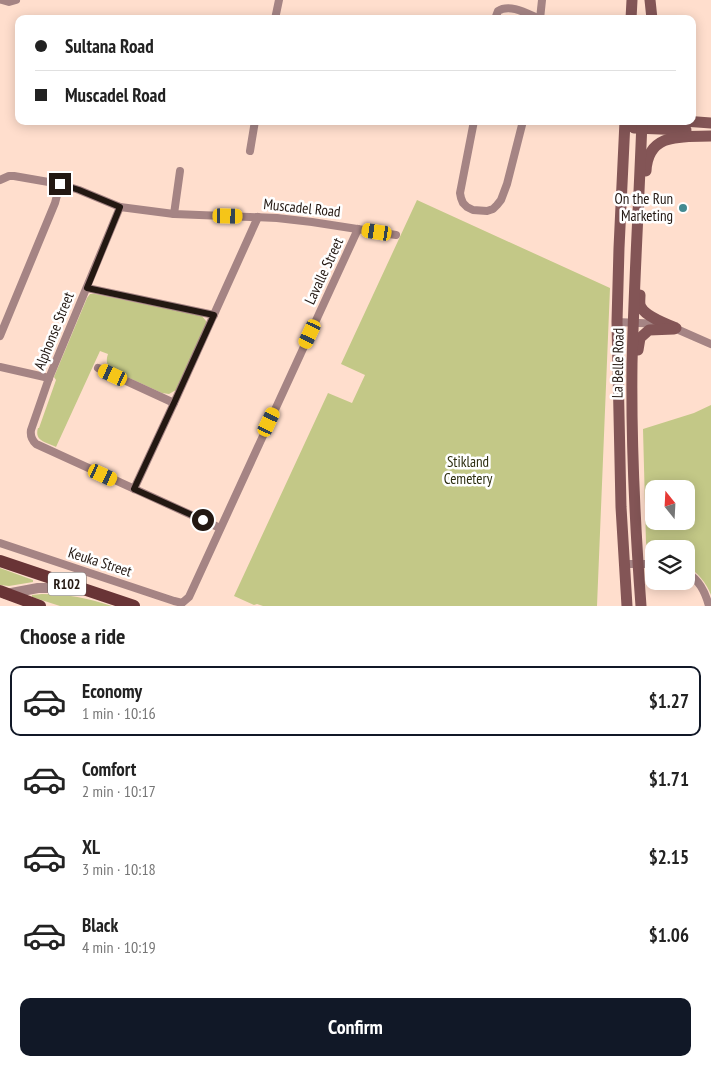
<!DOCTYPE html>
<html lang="en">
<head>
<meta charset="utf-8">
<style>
	:root { --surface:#fff; --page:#f2f2f2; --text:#222; --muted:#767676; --line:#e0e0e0; --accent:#111827 }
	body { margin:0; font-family:"PT Sans Narrow",sans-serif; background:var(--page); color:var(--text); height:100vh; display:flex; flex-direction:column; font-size:19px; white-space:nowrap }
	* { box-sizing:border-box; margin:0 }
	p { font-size:16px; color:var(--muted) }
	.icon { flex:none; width:28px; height:28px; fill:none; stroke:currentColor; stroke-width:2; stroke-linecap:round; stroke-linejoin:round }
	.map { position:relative; height:606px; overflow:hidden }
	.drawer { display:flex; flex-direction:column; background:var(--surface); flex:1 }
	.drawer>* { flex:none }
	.hud { position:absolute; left:15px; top:15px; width:681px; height:110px; border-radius:10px; box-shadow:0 2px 12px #0003; display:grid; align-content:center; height:110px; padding:0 20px; background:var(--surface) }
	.needle { width:32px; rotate:342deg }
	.fabs { position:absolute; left:645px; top:480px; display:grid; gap:10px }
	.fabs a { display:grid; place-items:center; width:50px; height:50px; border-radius:10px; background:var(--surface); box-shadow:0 2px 12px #0003; font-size:25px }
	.end { position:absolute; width:22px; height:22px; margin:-11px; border:6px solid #231812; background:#fff; box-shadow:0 0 0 2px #fff }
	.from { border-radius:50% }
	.car { position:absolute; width:15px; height:30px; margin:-15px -8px; border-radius:6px; box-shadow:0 0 4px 1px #0007; background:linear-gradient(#f5c518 24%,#345 0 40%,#f5c518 0 76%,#345 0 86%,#f5c518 0) }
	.hud b { display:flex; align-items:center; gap:18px; height:48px; font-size:19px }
	.hud b+b { border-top:1px solid var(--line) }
	.hud i { width:12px; height:12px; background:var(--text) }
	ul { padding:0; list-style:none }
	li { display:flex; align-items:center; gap:15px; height:70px; margin:0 10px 8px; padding:0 10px; border:2px solid transparent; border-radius:10px }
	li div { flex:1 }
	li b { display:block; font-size:19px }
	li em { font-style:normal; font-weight:700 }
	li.selected { border-color:var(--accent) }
	li>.icon { width:45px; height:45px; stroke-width:1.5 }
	h2 { padding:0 20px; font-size:22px; line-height:60px }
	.primary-button { display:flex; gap:10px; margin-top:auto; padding:10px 20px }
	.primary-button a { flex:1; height:58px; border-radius:10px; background:var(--accent); color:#fff; font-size:20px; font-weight:700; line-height:58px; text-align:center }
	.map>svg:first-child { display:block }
</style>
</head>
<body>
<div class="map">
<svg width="711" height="606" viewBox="0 0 711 606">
	<rect width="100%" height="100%" fill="#ffdecd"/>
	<g fill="#c3c887" fill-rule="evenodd">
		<path d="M417,200L610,288L597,606H263L257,604L254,605L234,596L328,393L352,403L365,375L341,364Z"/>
		<path d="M90,294H95L202,316L206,321V324L176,390L169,394L162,393L112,370C106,365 106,360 108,354L100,351L56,447C46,442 34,441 38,428H39L56,380L54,377L87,298Z"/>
		<path d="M711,405V595C706,582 698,573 686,565V549H654V554L649,551L646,543L643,429L694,413ZM654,489H686V521H654Z"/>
		<path d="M0,568L33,580V582L9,586L0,585Z"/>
		<path d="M42,594C68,594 87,598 112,606H60L32,597V595Z"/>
	</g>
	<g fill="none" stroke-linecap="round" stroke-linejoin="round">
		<g stroke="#a58484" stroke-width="8">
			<path d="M2,0L9,2L16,0"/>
			<path d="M275,19L279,0"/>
			<path d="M495,19L498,11C510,3 528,14 540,19"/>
			<path d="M540,19L542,0"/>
			<path d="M474,121L460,193L461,198L463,203L467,207L473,210L487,211L493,209L497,205L501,200L507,184L523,121"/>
			<path d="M250,151L255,121"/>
			<path d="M0,180L9,176H14L60,184L79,190L120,207L174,214L277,218L312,222L396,235"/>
			<path d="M120,207L49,378L31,430C30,436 32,440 36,444L220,528"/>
			<path d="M174,214L180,171"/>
			<path d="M87,288L214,315"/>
			<path d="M617,322L661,324"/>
			<path d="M672,327L711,344"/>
			<path d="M0,336L55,203L60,184"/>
			<path d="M0,367L49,378"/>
			<path d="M98,368L174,403"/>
			<path d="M134,489L174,403L258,217"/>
			<path d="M0,543L174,601L182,603L189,597L358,229"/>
			<path d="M624,564H654"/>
			<path d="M686,572C699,580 705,591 709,606"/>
		</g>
		<path stroke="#a58484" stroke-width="10" d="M6,594L38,588H76"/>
		<g stroke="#835556" stroke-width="11">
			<path d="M650,0L652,19"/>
			<path d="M631,19L632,0"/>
			<path d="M625,121L619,248L617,322L621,507L627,606"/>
			<path d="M684,121L711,123"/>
			<path d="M634,128L686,130"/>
			<path d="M646,171C648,132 682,137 711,136"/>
			<path d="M640,295C640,299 639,304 641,307C645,316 666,324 676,328"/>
			<path d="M638,350L640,338L649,330L674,329"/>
			<path d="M641,606C635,525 631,445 632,364C634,283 639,202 642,121"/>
		</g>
		<g stroke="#693436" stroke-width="12">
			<path d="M0,561L134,606"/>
			<path d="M0,591L40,606"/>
		</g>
	</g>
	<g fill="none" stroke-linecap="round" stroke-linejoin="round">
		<path stroke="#231812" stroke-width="6" d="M60,184L79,190L120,207L87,288L214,315L174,403L134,489L203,520"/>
	</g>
	<circle fill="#438a91" stroke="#fff" stroke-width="2" cx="683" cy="208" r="5"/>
	<g text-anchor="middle" stroke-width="5" stroke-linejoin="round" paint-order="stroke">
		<rect fill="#fff" stroke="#655d59" stroke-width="1" x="48" y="572.5" width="38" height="23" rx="4"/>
		<g font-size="14" font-weight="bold" fill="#231812">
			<text x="67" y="589">R102</text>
		</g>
		<g font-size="15" fill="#231812" stroke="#fff" text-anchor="end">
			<text x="673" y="204">On the Run<tspan x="673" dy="17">Marketing</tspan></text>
		</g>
		<g font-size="15" fill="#231812" stroke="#fff">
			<text transform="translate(302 208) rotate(6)" y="5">Muscadel Road</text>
			<text transform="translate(324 271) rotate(-65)" y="5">Lavalle Street</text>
			<text transform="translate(54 331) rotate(-68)" y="5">Alphonse Street</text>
			<text transform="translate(618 363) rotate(-89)" y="5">La Belle Road</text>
			<text transform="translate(100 562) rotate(18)" y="5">Keuka Street</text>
		</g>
		<g font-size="15" fill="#2e2f11" stroke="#fff">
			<text x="468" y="467">Stikland<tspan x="468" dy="17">Cemetery</tspan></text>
		</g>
	</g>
</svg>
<div class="fabs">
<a><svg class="needle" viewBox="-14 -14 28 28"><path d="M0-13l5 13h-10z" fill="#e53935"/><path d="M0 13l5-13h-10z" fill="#767676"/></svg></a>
<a><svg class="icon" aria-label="layers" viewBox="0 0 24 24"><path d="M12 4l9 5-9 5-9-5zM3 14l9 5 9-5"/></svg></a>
</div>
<i class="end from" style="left:203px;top:520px"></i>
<i class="end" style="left:60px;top:184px"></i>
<i class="car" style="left:228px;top:216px;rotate:91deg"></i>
<i class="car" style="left:377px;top:232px;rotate:279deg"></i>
<i class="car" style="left:310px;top:334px;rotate:205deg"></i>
<i class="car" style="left:113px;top:375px;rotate:295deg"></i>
<i class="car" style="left:269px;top:422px;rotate:25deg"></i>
<i class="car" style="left:103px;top:475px;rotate:115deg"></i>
<div class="hud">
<b><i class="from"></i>Sultana Road</b>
<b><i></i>Muscadel Road</b>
</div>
</div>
<section class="drawer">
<h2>Choose a ride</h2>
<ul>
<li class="selected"><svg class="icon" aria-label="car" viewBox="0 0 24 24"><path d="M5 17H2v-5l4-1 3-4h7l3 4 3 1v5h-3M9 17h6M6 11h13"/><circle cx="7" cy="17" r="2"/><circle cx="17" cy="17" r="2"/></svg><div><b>Economy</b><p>1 min · 10:16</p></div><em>$1.27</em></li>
<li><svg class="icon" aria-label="car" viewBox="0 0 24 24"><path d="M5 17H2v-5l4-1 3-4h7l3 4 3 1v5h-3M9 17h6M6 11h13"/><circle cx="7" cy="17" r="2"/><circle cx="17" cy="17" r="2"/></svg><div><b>Comfort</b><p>2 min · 10:17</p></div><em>$1.71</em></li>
<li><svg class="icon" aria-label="car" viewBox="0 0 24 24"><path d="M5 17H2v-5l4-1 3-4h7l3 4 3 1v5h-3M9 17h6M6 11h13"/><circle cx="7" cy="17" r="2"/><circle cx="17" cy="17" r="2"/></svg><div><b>XL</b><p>3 min · 10:18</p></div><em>$2.15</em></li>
<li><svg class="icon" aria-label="car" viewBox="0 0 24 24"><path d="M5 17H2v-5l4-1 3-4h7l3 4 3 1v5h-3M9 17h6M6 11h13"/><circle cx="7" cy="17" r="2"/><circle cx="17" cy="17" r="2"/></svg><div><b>Black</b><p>4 min · 10:19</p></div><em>$1.06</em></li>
</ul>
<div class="primary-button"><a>Confirm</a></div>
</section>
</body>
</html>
